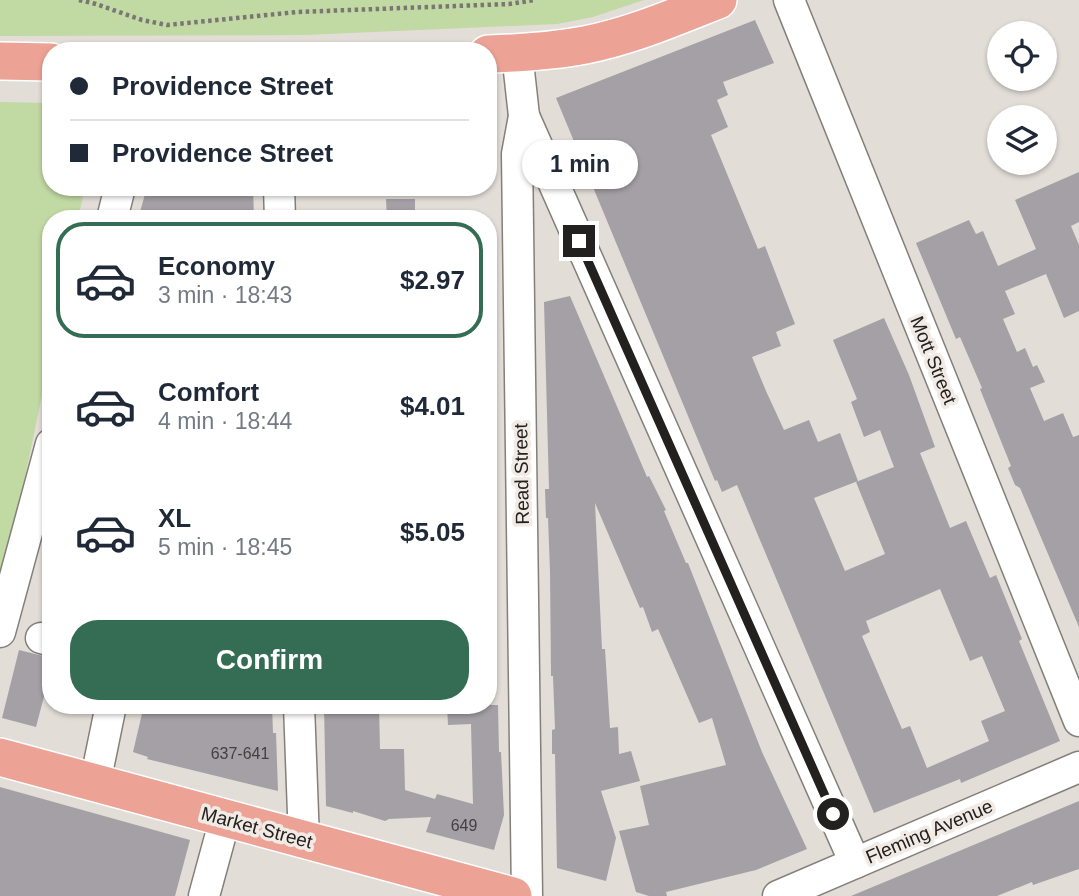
<!DOCTYPE html>
<html lang="en">
<head>
<meta charset="utf-8">
<style>
	:root { --surface:#fff; --page:#f6f6f7; --text:#1f2937; --muted:#747a83; --line:#e0e1e3; --accent:#346d54 }
	body { margin:0; font-family:Arial,sans-serif; background:var(--page); color:var(--text); height:100vh; display:flex; flex-direction:column; font-size:26px; white-space:nowrap }
	* { box-sizing:border-box; margin:0 }
	p { font-size:23px; color:var(--muted) }
	.icon { flex:none; width:38px; height:38px; fill:none; stroke:currentColor; stroke-width:2; stroke-linecap:round; stroke-linejoin:round }
	.map { position:relative; flex:1; overflow:hidden }
	.details { position:absolute; left:42px; top:210px; width:455px; height:504px; display:flex; flex-direction:column; background:var(--surface); border-radius:28px; box-shadow:0 2px 5px #0004 }
	.details>* { flex:none }
	.hud { position:absolute; left:42px; top:42px; width:455px; height:154px; border-radius:28px; box-shadow:0 2px 5px #0004; display:grid; align-content:center; height:154px; padding:0 28px; background:var(--surface) }
	.fabs { position:absolute; left:987px; top:21px; display:grid; gap:14px }
	.fabs a { display:grid; place-items:center; width:70px; height:70px; border-radius:50%; background:var(--surface); box-shadow:0 2px 5px #0004; font-size:35px }
	.end { position:absolute; width:32px; height:32px; margin:-16px; border:9px solid #23211f; background:#fff; box-shadow:0 0 0 4px #fff }
	.from { border-radius:50% }
	.bubble { position:absolute; height:49px; border-radius:24px; background:var(--surface); box-shadow:0 2px 5px #0004; font-size:23px; font-weight:800; line-height:49px; text-align:center }
	.hud b { display:flex; align-items:center; gap:24px; height:66px; font-size:26px }
	.hud b+b { border-top:2px solid var(--line) }
	.hud i { width:18px; height:18px; background:var(--text) }
	ul { padding:12px 0 0; list-style:none }
	li { display:flex; align-items:center; gap:21px; height:116px; margin:0 14px 10px; padding:0 14px; border:4px solid transparent; border-radius:28px }
	li div { flex:1 }
	li b { display:block; font-size:26px }
	li em { font-style:normal; font-weight:800 }
	li.active { border-color:var(--accent) }
	li>.icon { width:63px; height:63px; stroke-width:1.5 }
	.button { display:flex; gap:14px; margin-top:auto; padding:14px 28px }
	.button a { flex:1; height:80px; border-radius:28px; background:var(--accent); color:#fff; font-size:28px; font-weight:800; line-height:80px; text-align:center }
	.map>svg:first-child { display:block }
</style>
</head>
<body>
<div class="map">
<svg width="1079" height="896" viewBox="0 0 1079 896">
	<rect width="100%" height="100%" fill="#e3ddd8"/>
	<g fill="#c1d9a3">
		<path d="M0,0H644L593,17L557,24L305,35L0,36Z"/>
		<path d="M0,102L51,103V187H85L78,219H51V352L0,597Z"/>
	</g>
	<g fill="#a4a0a5" fill-rule="evenodd">
		<path d="M755,20L774,63L723,82L728,95L717,100L728,127L711,135L758,249L765,246L795,324L776,332L781,346L752,357L766,391L784,430L809,420L818,442L840,433L858,481L814,498L845,571L885,554L856,482L894,467L880,430L864,437L851,402L857,399L833,340L884,318L909,375L935,447L920,453L950,528L966,521L990,578L996,575L1022,639L1019,641L1060,741L961,783L960,779L874,813L737,485L722,492L717,480L715,481L556,98ZM940,589L970,661L982,656L1005,711L981,721L989,741L927,768L910,726L902,729L862,636L870,632L866,621Z"/>
		<path d="M1079,172V222L1071,226L1079,245V311L1064,318L1046,274L1005,291L1015,314L1003,319L1017,352L1025,348L1033,367L1037,365L1045,382L1030,388L1044,421L1063,413L1073,437L1079,435V627L1020,488L1015,485L1008,468L1011,466L980,389L982,388L960,337L956,339L916,243L969,220L976,234L983,231L998,266L1036,249L1015,200Z"/>
		<path d="M147,187H253L254,219H138Z"/>
		<path d="M386,199H415V219H387Z"/>
		<path d="M570,296L647,477L649,476L666,510L664,511L686,563H688L762,752L807,849L756,870L666,892L667,896H649L636,892L619,831L649,825L640,786L726,765L712,718L699,723L658,629L652,632L643,607L640,608L595,503L602,649H605L610,728L618,727L619,754L631,751L640,781L601,791L616,838L606,881L557,868L555,754H552V730L555,729L553,676H551L550,571L548,518H546L545,489H549L544,302Z"/>
		<path d="M19,650L51,658V670L36,727L2,718Z"/>
		<path d="M144,705H272L273,733H276L278,791L147,759L148,757L133,752Z"/>
		<path d="M324,705H379L380,749H404L405,790L435,799L437,794L473,804L471,724L448,725L447,705H498L499,752H501L504,815L494,850L426,832L431,817L389,819L385,821L353,811V813L326,806Z"/>
		<path d="M0,787L190,840L175,896H0Z"/>
		<path d="M1079,801V869L1033,885L1032,882L997,896H851Z"/>
	</g>
	<g fill="none" stroke-linecap="round" stroke-linejoin="round">
		<defs>
			<g id="minor">
				<path d="M789,0L1079,721"/>
				<path d="M517,53L524,116L517,154L527,896"/>
				<path d="M524,116L855,863"/>
				<path d="M279,187L280,219"/>
				<path d="M112,219L120,187"/>
				<path d="M0,632L51,444"/>
				<path d="M41,638L51,641"/>
				<path d="M299,705L304,841"/>
				<path d="M95,783L111,705"/>
				<path d="M204,896L225,819"/>
				<path d="M778,896L1079,767"/>
			</g>
			<g id="major">
				<path d="M488,54C521,53 553,51 585,45C631,36 675,17 718,0"/>
				<path d="M0,61L51,62"/>
				<path d="M0,757L513,896"/>
			</g>
		</defs>
		<use href="#minor" stroke="#857f7b" stroke-width="33"/>
		<use href="#major" stroke="#fff" stroke-width="40"/>
		<path stroke="#7a7773" stroke-width="4.5" stroke-dasharray="3.5 3.5" stroke-linecap="butt" d="M79,0L96,4L142,20L167,25L297,12L509,4L535,0"/>
		<use href="#minor" stroke="#fff" stroke-width="30"/>
		<use href="#major" stroke="#eca396" stroke-width="37"/>
	</g>
	<g fill="none" stroke-linecap="round" stroke-linejoin="round">
		<path stroke="#23211f" stroke-width="9" d="M579,241L833,814"/>
	</g>
	<g text-anchor="middle" stroke-width="7" stroke-linejoin="round" paint-order="stroke">
		<g font-size="16" fill="#434140">
			<text x="240" y="759">637-641</text>
			<text x="464" y="831">649</text>
		</g>
		<g font-size="19" fill="#23211f" stroke="#f1eae5">
			<text transform="translate(934 360) rotate(68)" y="7">Mott Street</text>
			<text transform="translate(521 474) rotate(-91)" y="7">Read Street</text>
			<text transform="translate(257 827) rotate(15)" y="7">Market Street</text>
			<text transform="translate(929 831) rotate(-23)" y="7">Fleming Avenue</text>
		</g>
	</g>
</svg>
<div class="fabs">
<a><svg class="icon" aria-label="locate" viewBox="0 0 24 24"><circle cx="12" cy="12" r="6"/><path d="M12 2v4M12 18v4M2 12h4M18 12h4"/></svg></a>
<a><svg class="icon" aria-label="layers" viewBox="0 0 24 24"><path d="M12 4l9 5-9 5-9-5zM3 14l9 5 9-5"/></svg></a>
</div>
<i class="end from" style="left:833px;top:814px"></i>
<i class="end" style="left:579px;top:241px"></i>
<div class="bubble" style="left:522px;top:140px;width:116px">1 min</div>
<div class="hud">
<b><i class="from"></i>Providence Street</b>
<b><i></i>Providence Street</b>
</div>
<section class="details">
<ul>
<li class="active"><svg class="icon" aria-label="car" viewBox="0 0 24 24"><path d="M5 17H2v-5l4-1 3-4h7l3 4 3 1v5h-3M9 17h6M6 11h13"/><circle cx="7" cy="17" r="2"/><circle cx="17" cy="17" r="2"/></svg><div><b>Economy</b><p>3 min · 18:43</p></div><em>$2.97</em></li>
<li><svg class="icon" aria-label="car" viewBox="0 0 24 24"><path d="M5 17H2v-5l4-1 3-4h7l3 4 3 1v5h-3M9 17h6M6 11h13"/><circle cx="7" cy="17" r="2"/><circle cx="17" cy="17" r="2"/></svg><div><b>Comfort</b><p>4 min · 18:44</p></div><em>$4.01</em></li>
<li><svg class="icon" aria-label="car" viewBox="0 0 24 24"><path d="M5 17H2v-5l4-1 3-4h7l3 4 3 1v5h-3M9 17h6M6 11h13"/><circle cx="7" cy="17" r="2"/><circle cx="17" cy="17" r="2"/></svg><div><b>XL</b><p>5 min · 18:45</p></div><em>$5.05</em></li>
</ul>
<div class="button"><a>Confirm</a></div>
</section>
</div>
</body>
</html>
